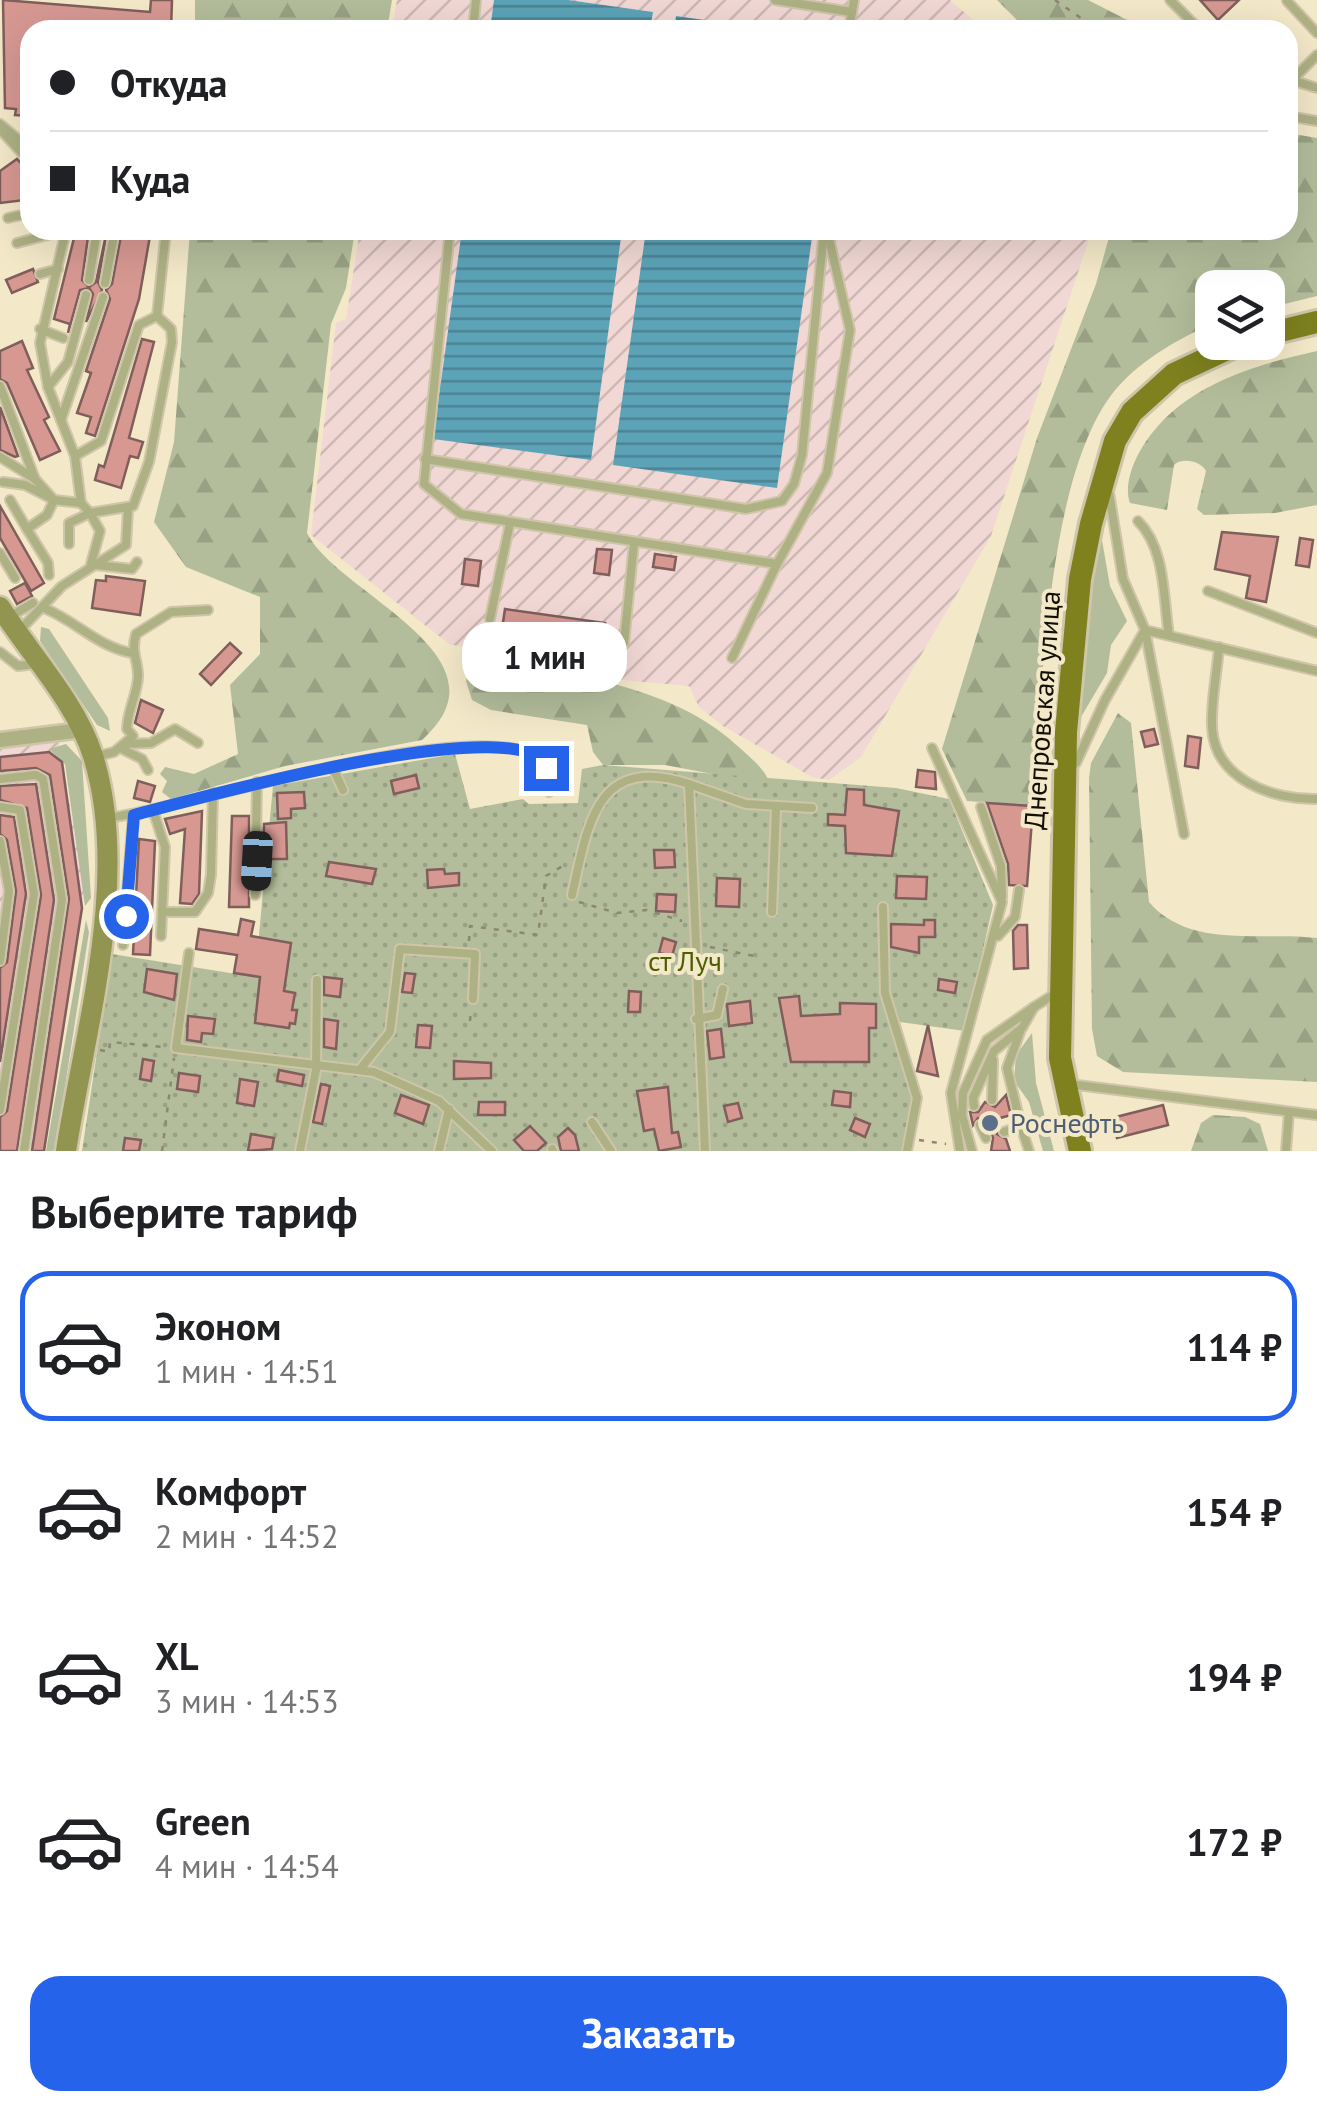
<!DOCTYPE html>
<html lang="ru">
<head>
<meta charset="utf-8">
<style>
	:root { --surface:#fff; --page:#f2f2f2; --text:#202124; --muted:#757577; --line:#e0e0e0; --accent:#2563eb }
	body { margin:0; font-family:"PT Sans",sans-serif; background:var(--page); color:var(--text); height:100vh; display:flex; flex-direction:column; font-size:38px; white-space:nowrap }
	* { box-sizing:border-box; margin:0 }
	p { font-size:32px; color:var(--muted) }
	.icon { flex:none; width:55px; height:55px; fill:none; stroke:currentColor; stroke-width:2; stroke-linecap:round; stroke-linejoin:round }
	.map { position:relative; height:1151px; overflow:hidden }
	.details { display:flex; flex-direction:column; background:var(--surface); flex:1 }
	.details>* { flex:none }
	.hud { position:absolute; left:20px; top:20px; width:1278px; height:220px; border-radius:30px; box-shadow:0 10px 40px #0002; display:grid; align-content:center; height:220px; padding:0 30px; background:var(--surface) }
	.fabs { position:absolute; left:1195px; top:270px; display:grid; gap:20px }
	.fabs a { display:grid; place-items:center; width:90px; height:90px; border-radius:20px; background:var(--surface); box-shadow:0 10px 40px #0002; font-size:50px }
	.end { position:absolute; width:45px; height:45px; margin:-22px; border:12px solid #2563eb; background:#fff; box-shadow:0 0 0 5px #fff }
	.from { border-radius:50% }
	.bubble { position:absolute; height:70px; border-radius:30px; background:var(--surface); box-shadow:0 10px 40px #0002; font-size:32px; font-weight:600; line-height:70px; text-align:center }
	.car { position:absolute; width:30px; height:60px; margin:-30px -15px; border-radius:12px; box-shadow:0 0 8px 2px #0007; background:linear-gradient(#222 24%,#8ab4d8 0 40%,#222 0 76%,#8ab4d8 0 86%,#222 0) }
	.hud b { display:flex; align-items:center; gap:35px; height:95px; font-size:38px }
	.hud b+b { border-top:2px solid var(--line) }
	.hud i { width:25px; height:25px; background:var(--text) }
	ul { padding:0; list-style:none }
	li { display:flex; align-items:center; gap:30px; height:150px; margin:0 20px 15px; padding:0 10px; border:5px solid transparent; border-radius:30px }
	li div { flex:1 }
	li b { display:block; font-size:38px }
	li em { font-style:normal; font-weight:600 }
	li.active { border-color:var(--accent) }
	li>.icon { width:90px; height:90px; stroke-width:1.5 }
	h2 { padding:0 30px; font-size:45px; line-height:120px }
	.button { display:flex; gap:20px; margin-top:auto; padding:20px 30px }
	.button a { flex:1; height:115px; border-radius:30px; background:var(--accent); color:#fff; font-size:40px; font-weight:600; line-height:115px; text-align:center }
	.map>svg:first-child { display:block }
</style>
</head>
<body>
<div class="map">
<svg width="1317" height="1151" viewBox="0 0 1317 1151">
	<defs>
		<pattern id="industrial-furrows" width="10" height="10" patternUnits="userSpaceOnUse" patternTransform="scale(2.5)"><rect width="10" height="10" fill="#f2d8d4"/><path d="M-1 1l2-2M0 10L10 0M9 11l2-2" fill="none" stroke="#ceb8b4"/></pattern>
		<pattern id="forest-firs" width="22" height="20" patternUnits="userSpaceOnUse" patternTransform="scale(2.5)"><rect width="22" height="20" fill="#b3bd9b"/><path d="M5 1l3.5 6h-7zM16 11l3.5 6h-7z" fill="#99a184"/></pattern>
		<pattern id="park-dots" width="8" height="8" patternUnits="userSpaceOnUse" patternTransform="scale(2.5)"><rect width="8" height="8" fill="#b3bd9b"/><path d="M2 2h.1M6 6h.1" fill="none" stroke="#99a184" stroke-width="1.8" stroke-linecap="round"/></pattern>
		<pattern id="water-rules" width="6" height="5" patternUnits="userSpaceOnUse" patternTransform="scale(2.5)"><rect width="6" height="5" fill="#5ca3b8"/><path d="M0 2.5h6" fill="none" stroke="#4b8394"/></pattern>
	</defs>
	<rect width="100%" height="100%" fill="#f3e8c8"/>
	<g fill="url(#industrial-furrows)">
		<path d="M397,0H950L985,30H392Z"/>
		<path d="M360,230H1092L991,536L861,757L829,780L812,777L723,726L699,707L689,686L610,679L449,644L311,535L336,323L346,319Z"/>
		<path d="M59,742L85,891L44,1151H0V749Z"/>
	</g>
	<g fill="#b3bd9b">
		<path d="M1100,529L1110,586L1127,621L1111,645L1107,673L1078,722L1095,543Z"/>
		<path d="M41,627L49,629L108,718L110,731L97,725L40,641Z"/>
		<path d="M66,744L82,761L91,898L85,906L65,764L49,749Z"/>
		<path d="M86,920L89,932L55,1151H46Z"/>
		<path d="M1032,1033L1036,1083L1054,1151H1043L1029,1102L1014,1081L1016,1055Z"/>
	</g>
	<g fill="url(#forest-firs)">
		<path d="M195,0H392L387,30H195Z"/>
		<path d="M997,0H1088L1147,30H1027Z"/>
		<path d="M1288,133L1317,138V296L1268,308V288H1212V324C1177,339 1136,363 1112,394C1046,481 1042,697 1033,806L967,801L942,749L1037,438L1096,284L1111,230H1288Z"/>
		<path d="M190,230H355L346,288L331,324L307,533C337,594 517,656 422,740L285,766L171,799L162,792L167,781L160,774L165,767L194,774L238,754L230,685L260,654V597L186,567L154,522L174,442Z"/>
		<path d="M1317,351V505L1275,513L1204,515L1197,509L1206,471C1201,461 1182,457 1174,465L1167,510L1130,503C1124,487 1132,465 1140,451C1176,388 1249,366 1317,351Z"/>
		<path d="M484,656C572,676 674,684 741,749C753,760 766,770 770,785L665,765H603L593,752L587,725L491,710L472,700L466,681L470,664Z"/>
		<path d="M1118,713L1131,723L1149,902C1190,950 1262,931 1317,938V1082L1123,1072L1097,1056L1092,1029L1089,778L1091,763Z"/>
		<path d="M1213,1115L1245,1117L1260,1124L1268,1151H1191L1201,1123Z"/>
	</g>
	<path fill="url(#park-dots)" d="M455,754L470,809L523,799L529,804L578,803L582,769L603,765L896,788L949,799L993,905L965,1031L900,1022L920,1106L911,1151H82L112,954L255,977L273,786Z"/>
	<g fill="url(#water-rules)">
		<path d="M494,0H568L653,12L650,30H490Z"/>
		<path d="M676,16L777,30H674Z"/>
		<path d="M462,230H622L591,460L433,439Z"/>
		<path d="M646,230H813L777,488L613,465Z"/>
	</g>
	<g fill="#d79892" stroke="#7f5e5b" stroke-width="2.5">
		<path d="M3,0L150,12L151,0H172L171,30H30V116L15,115L16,109L5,108Z"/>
		<path d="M1200,0H1239L1218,20Z"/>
		<path d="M17,159L22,164L25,200L0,203V171Z"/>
		<path d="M76,230H89L82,280L89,287L96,282L107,230L98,282L102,290L86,322L93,294L89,288L80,290L68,333L70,324L54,319Z"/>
		<path d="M122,230H151L139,299L95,436L86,433L91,417L77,413L91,373L86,371L110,299L106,290L112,284Z"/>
		<path d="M33,269L38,282L12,293L6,280Z"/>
		<path d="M142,339L154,342L129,438L143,442L138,458L130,456L121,488L95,480L99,465L104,467Z"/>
		<path d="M22,341L33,368L27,370L49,417L44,420L60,451L40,460L7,383L0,379V351Z"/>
		<path d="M0,407L18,456L15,457L0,450Z"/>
		<path d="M0,506L44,583L31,591L0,538Z"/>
		<path d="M1222,532L1278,537L1266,602L1246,598L1250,576L1215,569Z"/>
		<path d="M1300,538L1313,540L1309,567L1296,565Z"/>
		<path d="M597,549L612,550L609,575L594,573Z"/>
		<path d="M655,554L676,557L674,570L653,567Z"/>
		<path d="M465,559L481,561L478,586L462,584Z"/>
		<path d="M106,576L145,581L140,615L92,608L96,580L106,581Z"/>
		<path d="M25,583L32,596L17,604L10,591Z"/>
		<path d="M505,609L605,623L602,650L501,636Z"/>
		<path d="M230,643L241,653L211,685L200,674Z"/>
		<path d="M141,700L163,710L153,733L135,723Z"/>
		<path d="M1154,729L1158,744L1145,747L1141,732Z"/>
		<path d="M1188,736L1201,738L1198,768L1185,766Z"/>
		<path d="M49,752L62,762L82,908L44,1151H32L69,899L50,775L36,768L0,771V757Z"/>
		<path d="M918,770L935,772L936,789L916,787Z"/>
		<path d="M416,775L419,788L394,794L391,781Z"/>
		<path d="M138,781L155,786L150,802L134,798Z"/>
		<path d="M36,784L54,900L17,1151H0V1117L7,1111L41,895L27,808L0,800V786Z"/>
		<path d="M847,789L864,790V805L899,811L892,856L846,853L845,826L828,825V814L845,815Z"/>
		<path d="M304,792L305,808L291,809V818L278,819L277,793Z"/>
		<path d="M987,803L1033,806L1027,886L1009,885L1008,864Z"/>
		<path d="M202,811L199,894L192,904L180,903L185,829L170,834L165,819Z"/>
		<path d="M0,815L14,817L26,894L0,1062V968L7,962L16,891L7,840L0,834Z"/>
		<path d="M232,816H249V907H229Z"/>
		<path d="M286,822L287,859H263L264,824Z"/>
		<path d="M139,839L155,841L150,955L133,954Z"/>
		<path d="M654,850H674L675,867L655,868Z"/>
		<path d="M329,862L376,869L372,884L326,876Z"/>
		<path d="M444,869L445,874L459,873V885L428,888L427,870Z"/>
		<path d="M897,876L927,877L926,899L896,898Z"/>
		<path d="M717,878L740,879L739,907L716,906Z"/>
		<path d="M657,894L676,895L675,912L656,911Z"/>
		<path d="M241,919L254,922L251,936L291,943L284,991L295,993L292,1010H297L295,1024L290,1023L289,1028L255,1023L260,977L234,973L237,955L196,949L199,929L238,935Z"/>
		<path d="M924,920H935V937H919V953L891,947V924L924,925Z"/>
		<path d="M1018,925H1027L1028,968L1014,969L1013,931Z"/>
		<path d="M663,938L676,942L672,956L659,953Z"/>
		<path d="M147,969L177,974L174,1000L144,992Z"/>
		<path d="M405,973L415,974L412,993L402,992Z"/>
		<path d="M324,977L342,979L340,997L324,995Z"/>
		<path d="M939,979L957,982L955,993L938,990Z"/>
		<path d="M629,991L641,992L640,1012H628Z"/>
		<path d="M799,996L801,1016L840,1014V1003L876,1004V1028H869V1062H791L779,998Z"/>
		<path d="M750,1001L752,1023L729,1026L727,1004Z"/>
		<path d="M188,1016L215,1019L213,1034L202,1033L201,1042L187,1040Z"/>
		<path d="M324,1019L338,1021L336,1049L324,1047Z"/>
		<path d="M418,1025L432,1026L430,1048L416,1047Z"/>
		<path d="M928,1025L938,1076L917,1071Z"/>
		<path d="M721,1029L724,1057L710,1059L707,1031Z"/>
		<path d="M143,1059L154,1061L151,1081L140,1079Z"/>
		<path d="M454,1061L491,1063V1078L454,1079Z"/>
		<path d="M279,1070L304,1075L302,1086L277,1081Z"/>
		<path d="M179,1073L200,1076L198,1092L177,1089Z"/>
		<path d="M240,1079L258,1082L254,1106L237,1103Z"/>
		<path d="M321,1084L330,1086L322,1124L313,1122Z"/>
		<path d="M668,1087L672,1133L678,1132L681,1147L659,1151L654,1129L644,1131L637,1091Z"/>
		<path d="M834,1091L851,1093L850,1107L832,1105Z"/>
		<path d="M401,1095L429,1105L423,1124L395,1113Z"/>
		<path d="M1006,1095L1011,1115L1000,1118L997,1134L1006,1139L1010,1151H991L993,1138L987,1122L978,1118L973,1125L970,1112H978L985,1102L995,1107Z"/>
		<path d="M479,1102H505V1115H478Z"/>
		<path d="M738,1103L742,1118L728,1122L724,1106Z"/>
		<path d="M1163,1105L1168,1125L1117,1138L1112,1118Z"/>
		<path d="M855,1118L870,1124L865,1137L850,1130Z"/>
		<path d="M530,1126L546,1143L537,1151H524L514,1140Z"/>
		<path d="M568,1128L575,1135L579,1151H561L558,1137Z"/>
		<path d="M251,1134L274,1138L272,1149L248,1151Z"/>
		<path d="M125,1138L141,1140L139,1151H123Z"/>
	</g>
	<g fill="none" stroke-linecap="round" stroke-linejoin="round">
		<defs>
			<g id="lane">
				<path d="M775,0L852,12"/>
				<path d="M1170,0L1200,30"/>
				<path d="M1287,1L1317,33"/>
				<path d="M473,30L476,0"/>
				<path d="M849,30L854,0"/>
				<path d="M1288,79L1317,88"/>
				<path d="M1292,80L1317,55"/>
				<path d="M1288,116L1317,121"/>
				<path d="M0,124L30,149"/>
				<path d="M0,129L30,162"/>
				<path d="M8,218L30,213"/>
				<path d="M66,230L40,343L48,387L75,456L81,503L90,513L69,523V544"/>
				<path d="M450,230L424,484L461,514L777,564L827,473L850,330L827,230"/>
				<path d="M17,243L66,230"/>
				<path d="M40,274L58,269"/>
				<path d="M89,280L97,230"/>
				<path d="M105,283L115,230"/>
				<path d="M40,329L63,338"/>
				<path d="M0,386L35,479"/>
				<path d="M48,387L68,362L86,295"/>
				<path d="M61,420L103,297"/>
				<path d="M75,456L101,441L139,325L157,316"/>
				<path d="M0,457L35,479L54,500L81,503"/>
				<path d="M425,459L746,509L782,501L794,484L802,455L824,230"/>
				<path d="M3,482L25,485L54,500L47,515L27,529L48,563L49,575"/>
				<path d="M10,500L27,529"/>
				<path d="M1138,521C1166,549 1163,598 1169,635"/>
				<path d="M0,553L15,578"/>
				<path d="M91,564L100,531L90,513L133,506L149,462L172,342L171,329L157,316L166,230"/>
				<path d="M96,565L132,569L137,562"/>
				<path d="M1208,591L1317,633"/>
				<path d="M44,608C76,621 98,647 132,653"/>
				<path d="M11,616L33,603"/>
				<path d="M490,619L510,523"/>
				<path d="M20,630L62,586L126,545L128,509"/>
				<path d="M624,643L634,543"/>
				<path d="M1219,647C1217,673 1211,700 1212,726C1214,780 1273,800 1317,799"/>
				<path d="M0,652L18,666L35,664"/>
				<path d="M732,658L777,564"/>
				<path d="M126,744L151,743L175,729L198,743"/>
				<path d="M120,748L142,759L148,770"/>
				<path d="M932,748L1002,902L951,1093L960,1151"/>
				<path d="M94,757L114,752L133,736L127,729C127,710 139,691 138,674C137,658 131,651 136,634L171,612L208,610"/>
				<path d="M1069,766L1076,763L1105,700L1145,630L1123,579L1109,493"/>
				<path d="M333,768L343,790"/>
				<path d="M0,779L36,775L43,779L62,900L24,1151"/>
				<path d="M689,784L746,804L812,808"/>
				<path d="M0,807L20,810L34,894L0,1110"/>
				<path d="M981,807L1001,866L1002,897"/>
				<path d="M153,810L165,847L161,936"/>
				<path d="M108,818C191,808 485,709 545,761L549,792"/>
				<path d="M1184,834L1145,630L1317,671"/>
				<path d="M0,841L9,891L0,961"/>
				<path d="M255,895L257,782"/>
				<path d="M572,895C588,824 596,753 689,784L705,1151"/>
				<path d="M883,907L885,993L917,1098L907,1151"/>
				<path d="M163,912H195L208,893L211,875L213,793"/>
				<path d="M772,912L776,808"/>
				<path d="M998,936L1015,917L1019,890"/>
				<path d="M123,945L133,815"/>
				<path d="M189,953L176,1048L374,1072L439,1101L492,1151"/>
				<path d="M696,1019L717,1015L723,989"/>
				<path d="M1020,1032L1007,1068L1021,1126"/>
				<path d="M361,1068L390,1032L400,949L475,954L473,999"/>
				<path d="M1069,1084L1317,1115"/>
				<path d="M992,1100L993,1060"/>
				<path d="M974,1106L973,1098L994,1051L1022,1028L1034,1007L1053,995"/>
				<path d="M592,1122L611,1151"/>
				<path d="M980,1125L986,1138"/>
				<path d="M1004,1132L1021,1126L1029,1151"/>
				<path d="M552,1149L553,1151"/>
				<path d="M300,1151L316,1070L317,980"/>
				<path d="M439,1151L449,1109"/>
				<path d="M972,1151L962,1115L963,1093L987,1040L1034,1007"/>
				<path d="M1286,1151L1289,1112"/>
			</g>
			<path id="street" d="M0,740L82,730"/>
			<path id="secondary" d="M0,607C30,654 76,702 93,756C131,877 85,1029 66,1151"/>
			<g id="primary">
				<path d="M1268,334L1317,322"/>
				<path d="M1080,1151L1060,1058L1066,732L1080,579L1091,524L1115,441L1132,412L1174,374L1242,342"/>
			</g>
		</defs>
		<use href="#lane" stroke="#cfc5a9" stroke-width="12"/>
		<use href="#street" stroke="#cfc5a9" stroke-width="19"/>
		<use href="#secondary" stroke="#cfc5a9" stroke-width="25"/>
		<use href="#primary" stroke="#cfc5a9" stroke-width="28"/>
		<g stroke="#8d8670" stroke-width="2.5" stroke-dasharray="5 8" stroke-linecap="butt">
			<path d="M1055,0L1098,30"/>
			<path d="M579,902L617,913L647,910L682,921"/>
			<path d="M469,941L470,926L538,935L546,876L566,864"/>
			<path d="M710,947L754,956"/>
			<path d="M470,1021L471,1010"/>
			<path d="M100,1050L109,1052L110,1042L164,1047"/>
			<path d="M919,1140L946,1144"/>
			<path d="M162,1151L174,1058"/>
		</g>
		<use href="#lane" stroke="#aeb184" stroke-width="8"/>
		<use href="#street" stroke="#aeb184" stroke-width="14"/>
		<use href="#secondary" stroke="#92954f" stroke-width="20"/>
		<use href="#primary" stroke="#7e811e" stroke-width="22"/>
	</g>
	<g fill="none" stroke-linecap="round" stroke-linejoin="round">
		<path stroke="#2563eb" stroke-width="12" d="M126,916L134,815C188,801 527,706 546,768"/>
	</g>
	<circle fill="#5c6f8a" stroke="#f3e8c8" stroke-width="4" cx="990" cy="1123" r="10"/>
	<g text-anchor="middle" stroke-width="8" stroke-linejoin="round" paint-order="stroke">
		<g font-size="28" fill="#120f05" stroke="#f3e8c8">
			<text transform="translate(1042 710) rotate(-86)" y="10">Днепровская улица</text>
		</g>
		<g font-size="28" fill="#4e5f03" stroke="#f3e8c8">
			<text x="685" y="971">ст Луч</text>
		</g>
		<g font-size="28" fill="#4e5e75" stroke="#f3e8c8" text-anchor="start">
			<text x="1010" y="1133">Роснефть</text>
		</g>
	</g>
</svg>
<div class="fabs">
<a><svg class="icon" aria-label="layers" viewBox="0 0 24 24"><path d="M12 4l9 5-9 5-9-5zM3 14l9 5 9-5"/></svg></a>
</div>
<i class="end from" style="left:126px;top:916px"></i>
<i class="end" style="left:546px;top:768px"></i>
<div class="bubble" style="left:462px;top:622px;width:165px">1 мин</div>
<i class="car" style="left:257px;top:861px;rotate:183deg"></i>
<div class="hud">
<b><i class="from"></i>Откуда</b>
<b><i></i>Куда</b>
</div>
</div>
<section class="details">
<h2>Выберите тариф</h2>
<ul>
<li class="active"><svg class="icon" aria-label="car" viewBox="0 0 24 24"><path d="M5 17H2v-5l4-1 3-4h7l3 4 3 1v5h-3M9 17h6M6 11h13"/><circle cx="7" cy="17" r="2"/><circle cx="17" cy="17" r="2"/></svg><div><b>Эконом</b><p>1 мин · 14:51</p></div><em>114 ₽</em></li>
<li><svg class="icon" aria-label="car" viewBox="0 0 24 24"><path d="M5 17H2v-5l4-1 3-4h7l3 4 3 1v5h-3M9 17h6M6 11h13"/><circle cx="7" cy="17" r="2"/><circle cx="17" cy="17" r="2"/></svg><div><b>Комфорт</b><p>2 мин · 14:52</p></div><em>154 ₽</em></li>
<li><svg class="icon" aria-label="car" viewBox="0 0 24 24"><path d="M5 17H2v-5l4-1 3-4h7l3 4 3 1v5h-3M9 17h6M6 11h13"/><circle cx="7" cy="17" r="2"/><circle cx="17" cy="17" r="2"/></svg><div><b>XL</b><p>3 мин · 14:53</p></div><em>194 ₽</em></li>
<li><svg class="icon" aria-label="car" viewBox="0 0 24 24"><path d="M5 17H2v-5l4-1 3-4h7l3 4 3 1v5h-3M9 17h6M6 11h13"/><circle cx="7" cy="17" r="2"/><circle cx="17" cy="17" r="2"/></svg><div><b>Green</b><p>4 мин · 14:54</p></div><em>172 ₽</em></li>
</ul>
<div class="button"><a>Заказать</a></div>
</section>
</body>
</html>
